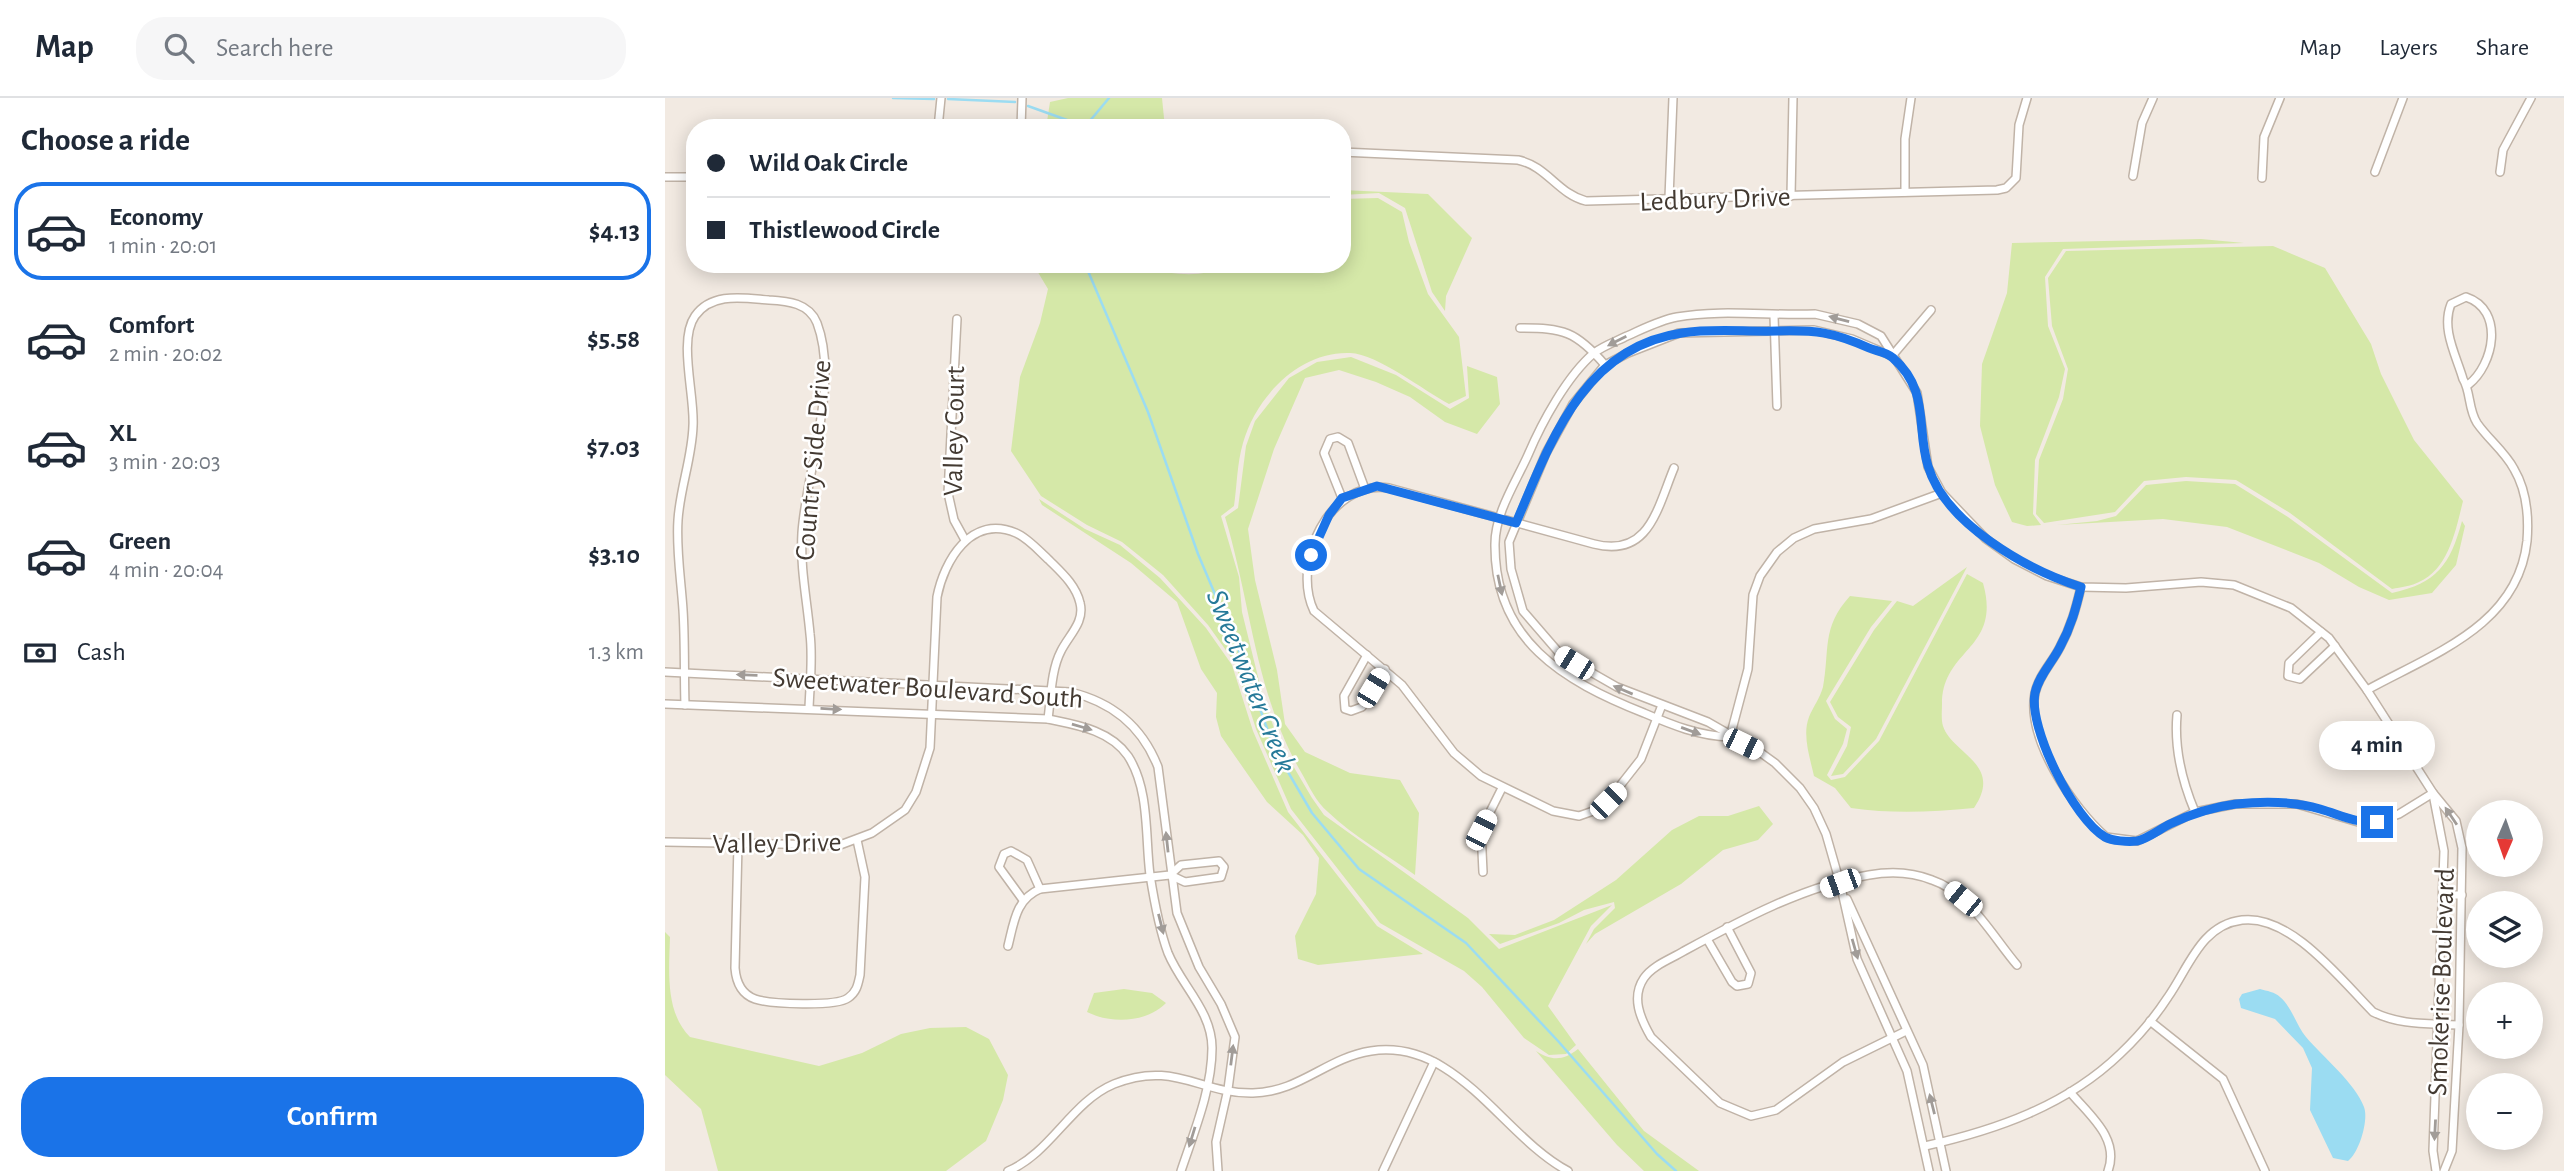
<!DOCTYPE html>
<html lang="en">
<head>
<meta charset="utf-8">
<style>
	:root { --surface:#fff; --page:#f6f6f7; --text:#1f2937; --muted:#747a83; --line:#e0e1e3; --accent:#1a73e8 }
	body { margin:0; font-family:"Alegreya Sans",sans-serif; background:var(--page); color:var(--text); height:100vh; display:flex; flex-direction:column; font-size:26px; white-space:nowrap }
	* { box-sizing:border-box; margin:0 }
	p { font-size:23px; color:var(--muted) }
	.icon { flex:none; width:38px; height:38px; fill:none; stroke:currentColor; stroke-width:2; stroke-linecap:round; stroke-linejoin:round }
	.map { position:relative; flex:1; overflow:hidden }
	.panel { display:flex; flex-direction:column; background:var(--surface); width:665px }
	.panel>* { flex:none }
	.top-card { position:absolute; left:21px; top:21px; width:665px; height:154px; border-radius:28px; box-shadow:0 4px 18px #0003; display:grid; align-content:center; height:154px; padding:0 21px; background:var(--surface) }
	.needle { width:46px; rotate:182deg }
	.buttons { position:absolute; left:1801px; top:702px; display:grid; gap:14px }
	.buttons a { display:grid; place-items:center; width:77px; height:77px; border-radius:50%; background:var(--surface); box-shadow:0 4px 18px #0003; font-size:35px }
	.end { position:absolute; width:32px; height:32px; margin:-16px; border:9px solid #1a73e8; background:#fff; box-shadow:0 0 0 4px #fff }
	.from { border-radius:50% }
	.bubble { position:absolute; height:49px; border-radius:24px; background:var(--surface); box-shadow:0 4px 18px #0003; font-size:23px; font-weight:600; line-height:49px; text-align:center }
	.car { position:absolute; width:21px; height:42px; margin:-21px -10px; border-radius:9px; box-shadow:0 0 5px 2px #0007; background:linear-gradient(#fff 24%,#345 0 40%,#fff 0 76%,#345 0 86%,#fff 0) }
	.top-card b { display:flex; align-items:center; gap:24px; height:66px; font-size:26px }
	.top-card b+b { border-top:2px solid var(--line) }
	.top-card i { width:18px; height:18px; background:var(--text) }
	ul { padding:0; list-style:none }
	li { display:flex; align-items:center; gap:21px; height:98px; margin:0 14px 10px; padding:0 7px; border:4px solid transparent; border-radius:28px }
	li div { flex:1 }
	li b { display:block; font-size:26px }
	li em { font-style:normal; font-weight:600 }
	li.active { border-color:var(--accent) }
	li>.icon { width:63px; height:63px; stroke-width:1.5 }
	h2 { padding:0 21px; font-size:32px; line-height:84px }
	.pay { display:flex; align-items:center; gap:18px; height:77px; padding:0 21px; font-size:26px }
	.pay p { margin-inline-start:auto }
	.cta { display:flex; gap:14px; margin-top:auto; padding:14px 21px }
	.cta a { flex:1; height:80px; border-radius:28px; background:var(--accent); color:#fff; font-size:28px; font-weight:600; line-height:80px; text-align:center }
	header { display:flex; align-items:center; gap:42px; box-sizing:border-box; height:98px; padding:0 35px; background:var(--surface); border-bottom:2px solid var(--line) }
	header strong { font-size:33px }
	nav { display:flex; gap:38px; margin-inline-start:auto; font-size:24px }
	.search { width:490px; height:63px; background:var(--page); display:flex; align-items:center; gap:18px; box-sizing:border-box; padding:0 24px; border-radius:28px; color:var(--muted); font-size:26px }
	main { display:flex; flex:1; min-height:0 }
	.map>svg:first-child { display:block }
</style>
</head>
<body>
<header>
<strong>Map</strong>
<div class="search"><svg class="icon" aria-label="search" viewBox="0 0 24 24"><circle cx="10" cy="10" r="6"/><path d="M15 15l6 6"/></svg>Search here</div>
<nav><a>Map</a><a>Layers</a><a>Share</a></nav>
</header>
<main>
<section class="panel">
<h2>Choose a ride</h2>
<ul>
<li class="active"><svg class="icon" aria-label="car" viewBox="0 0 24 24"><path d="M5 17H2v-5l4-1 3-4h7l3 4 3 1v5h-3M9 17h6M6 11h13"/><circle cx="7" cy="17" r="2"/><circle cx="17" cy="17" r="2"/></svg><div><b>Economy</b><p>1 min · 20:01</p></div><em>$4.13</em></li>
<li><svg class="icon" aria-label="car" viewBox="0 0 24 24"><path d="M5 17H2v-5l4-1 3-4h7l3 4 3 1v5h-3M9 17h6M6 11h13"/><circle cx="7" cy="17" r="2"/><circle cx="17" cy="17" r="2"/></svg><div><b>Comfort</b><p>2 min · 20:02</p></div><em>$5.58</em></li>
<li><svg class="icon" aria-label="car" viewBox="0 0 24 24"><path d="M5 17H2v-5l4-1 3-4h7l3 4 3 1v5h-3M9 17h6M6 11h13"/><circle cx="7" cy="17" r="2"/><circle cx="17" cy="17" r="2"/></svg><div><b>XL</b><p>3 min · 20:03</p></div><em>$7.03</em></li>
<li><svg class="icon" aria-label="car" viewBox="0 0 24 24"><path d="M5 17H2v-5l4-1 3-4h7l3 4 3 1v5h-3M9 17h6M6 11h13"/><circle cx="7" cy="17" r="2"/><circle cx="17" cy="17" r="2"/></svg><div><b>Green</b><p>4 min · 20:04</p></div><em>$3.10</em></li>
</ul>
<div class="pay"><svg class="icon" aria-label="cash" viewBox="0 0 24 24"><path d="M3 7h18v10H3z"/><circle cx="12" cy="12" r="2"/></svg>Cash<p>1.3 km</p></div>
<div class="cta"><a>Confirm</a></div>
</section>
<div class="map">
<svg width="1899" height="1073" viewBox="0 0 1899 1073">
	<rect width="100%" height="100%" fill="#f2eae2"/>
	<g fill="#d5e8a8">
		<path d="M403,0H497L500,30H381L385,4Z"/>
		<path d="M677,92L763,96L807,140L781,198L780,213L767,194L740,110L714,95L677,97Z"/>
		<path d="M713,100L737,114L744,144L763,196L794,239L801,298L784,306C759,293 713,256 685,255C634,253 591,299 578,345C572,365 572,388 569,408L556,418L574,479L577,514L598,599L614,644L647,700L659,717L803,820L834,851L947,807L926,828L883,908L911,947L901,956L884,957L859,940L817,889L799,873L715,825L626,711L591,631L570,565L543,527L498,477L457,444L422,427L376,398L346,353L355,279L375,225L383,191L368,166C395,166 423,165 450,166C481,168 531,188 560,166H677V101Z"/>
		<path d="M1536,141L1579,145L1398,151L1380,179L1383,228L1400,271L1394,299L1370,362L1368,416L1376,427L1362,428L1347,424L1330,387L1315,328L1317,266L1342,195L1347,145Z"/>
		<path d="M1608,148L1660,170L1706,246L1716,276L1749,342L1798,403C1791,431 1784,471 1754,484C1747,488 1736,489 1727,491L1625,415L1571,382L1521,379L1479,383L1450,414L1379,425L1371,416L1374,362L1398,301L1403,271L1387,228L1383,180L1401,153Z"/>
		<path d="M686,259L731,277L785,311L804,300L802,268L832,279L835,306L812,336L780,324L745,299L711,284L674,272L640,280L609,351L583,431L590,482L612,572L620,626L640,654L685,675L735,682L754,715L750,777C722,757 688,738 663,714C651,704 644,688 636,674C590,595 586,505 560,419L573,410L581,348L590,323L624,280L652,264Z"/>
		<path d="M1521,383L1570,386L1623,419L1727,495C1772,485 1785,467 1797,423L1800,428L1791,467L1767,495L1724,502L1694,489L1654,465L1562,429L1498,421L1392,427L1432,423L1451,418L1481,387Z"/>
		<path d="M374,401L420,431L455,447L495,480L541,530L567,567L588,633L623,714L712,828L758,856L653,867L633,861L630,838L651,796L654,760L638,737L602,704L556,638L551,619L552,595L536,571L512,504L466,465L377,407Z"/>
		<path d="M1302,469L1211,641L1178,676L1166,678L1182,648L1186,629L1173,619L1165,604L1209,532L1232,503L1248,508Z"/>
		<path d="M1302,476L1318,485C1337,552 1277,550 1277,606C1277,612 1276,622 1278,628C1287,656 1339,666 1309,710C1267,714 1228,716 1186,710L1170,690L1149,678C1145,660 1137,637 1144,619C1148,609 1155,600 1158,589C1165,552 1156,530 1185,498L1227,503L1206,529L1161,603L1170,621L1182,631L1178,646L1162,677L1166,682L1180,679L1214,643Z"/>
		<path d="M1094,708L1108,726L1093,742L1058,752L1016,786L930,836L921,846L929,831L950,810L949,804L919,812L894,825L835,846L824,836L850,837L889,822L951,782L1007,732L1034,718H1063Z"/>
		<path d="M0,834L5,839C4,873 0,914 25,939L154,968L197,955L236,936L265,930L301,929L324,941L343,977L338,1002L321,1043L281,1073H53L36,1011L0,977Z"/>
		<path d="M459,891L487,895L501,905C481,925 446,926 422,914L429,895Z"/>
		<path d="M913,951L979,1033L1034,1073H979L952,1047L871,953C887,963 898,963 913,951Z"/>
	</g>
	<path fill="#9bdcf2" d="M1595,891C1602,893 1610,894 1615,899C1627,909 1631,927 1641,939C1657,958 1691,986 1699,1009C1704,1022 1694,1055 1683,1063L1668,1060L1645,1012L1647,970L1638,950L1610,921L1576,910L1574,901L1577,896Z"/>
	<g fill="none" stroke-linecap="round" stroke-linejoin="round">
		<g stroke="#9bdcf2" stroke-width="2.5">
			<path d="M228,0L269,1"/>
			<path d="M283,1L350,4"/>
			<path d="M363,8L402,22L412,30"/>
			<path d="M419,30L444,0"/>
			<path d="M420,166L483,314L533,456L577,560L609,650L647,715L694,771L801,845L893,943L992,1056L1011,1073"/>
		</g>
		<defs>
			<g id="street">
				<path d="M273,30L276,0"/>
				<path d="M356,30L357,0"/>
				<path d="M677,54L853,62C882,68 893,96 921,103L1332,92L1341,90L1351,80L1354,27L1362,0"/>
				<path d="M1710,74L1738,0"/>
				<path d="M1835,74L1838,52L1866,0"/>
				<path d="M1468,78L1477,25L1488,0"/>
				<path d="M0,79H30"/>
				<path d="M1597,80L1599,39L1615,0"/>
				<path d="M1240,94V41L1246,0"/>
				<path d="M1126,98L1128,0"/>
				<path d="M1004,100L1008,0"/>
				<path d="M1109,218L1112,308"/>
				<path d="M292,221L283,395L289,422L300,442"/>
				<path d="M855,230C898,230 911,233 940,267"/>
				<path d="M1227,258L1187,241L1149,232L1014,235L963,255L940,267L908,306L881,355L844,444L846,471L858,513L896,557L952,589L1043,624L1092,652L1110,665L1135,690L1149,710L1161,736L1175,785L1192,861L1242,973L1264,1073"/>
				<path d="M1227,258L1266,212"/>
				<path d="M677,400L659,355L665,341L673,339L683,345L700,391"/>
				<path d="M1416,489C1411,510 1406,529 1395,549C1387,565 1374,577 1370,595C1361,641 1408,710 1441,739L1472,743L1530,714L1570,706H1632L1693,724H1712L1734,716L1768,695"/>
				<path d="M1656,534L1624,565L1623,578L1635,581L1670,548"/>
				<path d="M702,557L679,598L680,611L686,613L697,609L720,571"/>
				<path d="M0,574L405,594C447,604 477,628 493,669L512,815L534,869L556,906L570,939L563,991L551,1044L553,1073"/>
				<path d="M1702,592C1767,556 1853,528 1862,443C1864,418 1862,393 1849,371C1840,354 1823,341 1812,325C1803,311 1806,294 1798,281C1791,257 1776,231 1786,206L1801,199C1840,212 1829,267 1803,287"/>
				<path d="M0,606L383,621C412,627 445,632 463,658C485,692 480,739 485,777C489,802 494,831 503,855C516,887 547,913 547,950C547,991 529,1034 516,1073"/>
				<path d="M20,607C19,575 20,543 18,512C16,481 11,452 13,422C15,390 27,360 28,328C30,298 13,242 30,218C47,194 78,200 104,202C123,203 144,205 152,225C175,286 141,373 137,435C135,470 142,502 145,536C148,560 145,585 144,610"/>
				<path d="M997,607L976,661L943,703L931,712L914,718L888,713L816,678L789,655L737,587L649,513C626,465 664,381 724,390L929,446C984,460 992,411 1009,370"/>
				<path d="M1512,617C1509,651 1517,683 1530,714"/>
				<path d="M1065,639C1034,638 1007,627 979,615C898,583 829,542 830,446C830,415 851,384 863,357C877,324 902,278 929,255C938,248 952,243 962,238C978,231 995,222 1012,219C1056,211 1105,218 1150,216L1193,226L1216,238L1252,295L1263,369L1277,395L1321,441L1349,461L1382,478L1416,489L1461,490L1536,484L1569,487L1626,510L1664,540L1702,592L1768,695L1791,723L1797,750L1794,927L1787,1053L1779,1073"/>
				<path d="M1065,639L1083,571L1088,497L1095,478L1112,454L1129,440L1149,431L1206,421L1277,395"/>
				<path d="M1768,696L1779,753L1768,1053L1771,1073"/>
				<path d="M0,744L175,747L207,735L240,712L251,694L265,650L272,499C279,463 306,416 351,435C363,440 374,453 384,462C396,474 411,487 415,505C420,524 404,537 396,553C386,572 386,599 383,621"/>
				<path d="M73,746L70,870C71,883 76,896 90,901C105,906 170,909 183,900C192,894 193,886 195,877L200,779L192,742"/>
				<path d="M818,774L816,732L837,690"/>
				<path d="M1778,797H1797"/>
				<path d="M1182,801L1258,967L1281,1073"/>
				<path d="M358,802L334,769L339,756L346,753L362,762L375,791"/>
				<path d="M1042,841L1067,884L1072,888L1083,886L1086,875L1062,829"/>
				<path d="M343,848C349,824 351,801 375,791L505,777L520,784L556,779L559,769L554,763L516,767L505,777"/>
				<path d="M1485,923L1558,981L1600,1073"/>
				<path d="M1241,933L1178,964L1111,1012L1086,1018L1055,1005L986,939C975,920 966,899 979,880C988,867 1006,861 1019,853C1076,822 1139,788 1204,777C1226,773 1247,774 1267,782C1304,794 1328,839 1352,867"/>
				<path d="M1405,994C1424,1017 1455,1040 1443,1073"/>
				<path d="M1260,1048C1331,1032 1401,1008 1455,956C1473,939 1490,919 1503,899C1524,869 1536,827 1577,822C1626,816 1677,883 1708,914C1737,928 1763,925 1794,927"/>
				<path d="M343,1073C386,1055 406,1004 449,986C509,962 535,996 588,995C635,994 661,960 706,953C792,940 837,1038 903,1073"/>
				<path d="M718,1073L769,964"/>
			</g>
		</defs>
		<use href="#street" stroke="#c0b3a7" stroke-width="10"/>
		<use href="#street" stroke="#fff" stroke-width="7"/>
	</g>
	<defs><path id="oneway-solid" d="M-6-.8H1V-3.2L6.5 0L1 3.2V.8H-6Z" transform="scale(1.75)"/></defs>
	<g fill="#a19c98">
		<use href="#oneway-solid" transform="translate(1174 221) rotate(-165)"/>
		<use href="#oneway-solid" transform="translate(952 243) rotate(153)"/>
		<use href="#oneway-solid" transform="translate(835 487) rotate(78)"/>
		<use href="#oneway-solid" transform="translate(82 577) rotate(-178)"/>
		<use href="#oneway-solid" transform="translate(958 592) rotate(-157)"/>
		<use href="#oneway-solid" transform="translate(166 611) rotate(3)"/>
		<use href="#oneway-solid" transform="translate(417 629) rotate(16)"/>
		<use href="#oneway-solid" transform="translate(1026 633) rotate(20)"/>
		<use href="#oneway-solid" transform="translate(1786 718) rotate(-124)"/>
		<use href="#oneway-solid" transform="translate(502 744) rotate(-96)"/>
		<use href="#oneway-solid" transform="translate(496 826) rotate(76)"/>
		<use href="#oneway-solid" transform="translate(1190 851) rotate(74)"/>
		<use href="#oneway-solid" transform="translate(567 957) rotate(-83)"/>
		<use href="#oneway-solid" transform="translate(1267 1006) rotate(-104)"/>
		<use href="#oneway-solid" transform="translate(1770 1032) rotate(93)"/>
		<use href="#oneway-solid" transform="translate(527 1039) rotate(107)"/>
	</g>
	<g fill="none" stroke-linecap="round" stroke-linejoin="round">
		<path stroke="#1a73e8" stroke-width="9" d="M646,457L664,417L677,400L712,388L851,425C885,345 918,249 1017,235C1048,230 1080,234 1112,233C1151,232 1168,234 1204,250C1211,253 1222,254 1228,260C1265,292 1251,330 1263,368C1280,426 1363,472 1416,489C1411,510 1406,529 1395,549C1387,565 1374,577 1370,595C1363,630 1409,721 1440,739C1447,743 1463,744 1472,743C1482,741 1495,731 1505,726C1526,716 1547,709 1571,706C1599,703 1628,703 1655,711C1676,717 1689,725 1712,724"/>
	</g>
	<g text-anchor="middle" stroke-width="5" stroke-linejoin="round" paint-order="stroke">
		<g font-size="28" fill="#433a32" stroke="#fff">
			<text transform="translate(1050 100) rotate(-2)" y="10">Ledbury Drive</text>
			<text transform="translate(288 333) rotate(-89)" y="10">Valley Court</text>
			<text transform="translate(147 362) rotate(-85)" y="10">Country Side Drive</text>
			<text transform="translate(263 589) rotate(4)" y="10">Sweetwater Boulevard South</text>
			<text transform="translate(112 744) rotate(-1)" y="10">Valley Drive</text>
			<text transform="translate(1775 884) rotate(-88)" y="10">Smokerise Boulevard</text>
		</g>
		<g font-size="30" font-style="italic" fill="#267a99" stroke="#fff">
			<text transform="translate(587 583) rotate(68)" y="10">Sweetwater Creek</text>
		</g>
	</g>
</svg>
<div class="buttons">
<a><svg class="needle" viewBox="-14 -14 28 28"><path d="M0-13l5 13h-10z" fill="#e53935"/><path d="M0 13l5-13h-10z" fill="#747a83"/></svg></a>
<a><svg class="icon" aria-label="layers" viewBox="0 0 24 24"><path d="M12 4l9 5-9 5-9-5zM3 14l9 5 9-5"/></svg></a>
<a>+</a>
<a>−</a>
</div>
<i class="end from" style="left:646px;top:457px"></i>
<i class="end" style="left:1712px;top:724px"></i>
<div class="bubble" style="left:1654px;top:623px;width:116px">4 min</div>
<i class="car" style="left:909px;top:565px;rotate:302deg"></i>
<i class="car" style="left:708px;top:590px;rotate:31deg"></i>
<i class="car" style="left:1078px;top:646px;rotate:116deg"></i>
<i class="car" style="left:943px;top:703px;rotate:45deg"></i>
<i class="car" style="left:816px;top:732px;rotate:27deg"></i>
<i class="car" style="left:1175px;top:785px;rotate:250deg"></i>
<i class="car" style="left:1298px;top:801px;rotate:309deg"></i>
<div class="top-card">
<b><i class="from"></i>Wild Oak Circle</b>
<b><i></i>Thistlewood Circle</b>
</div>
</div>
</main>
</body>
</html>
